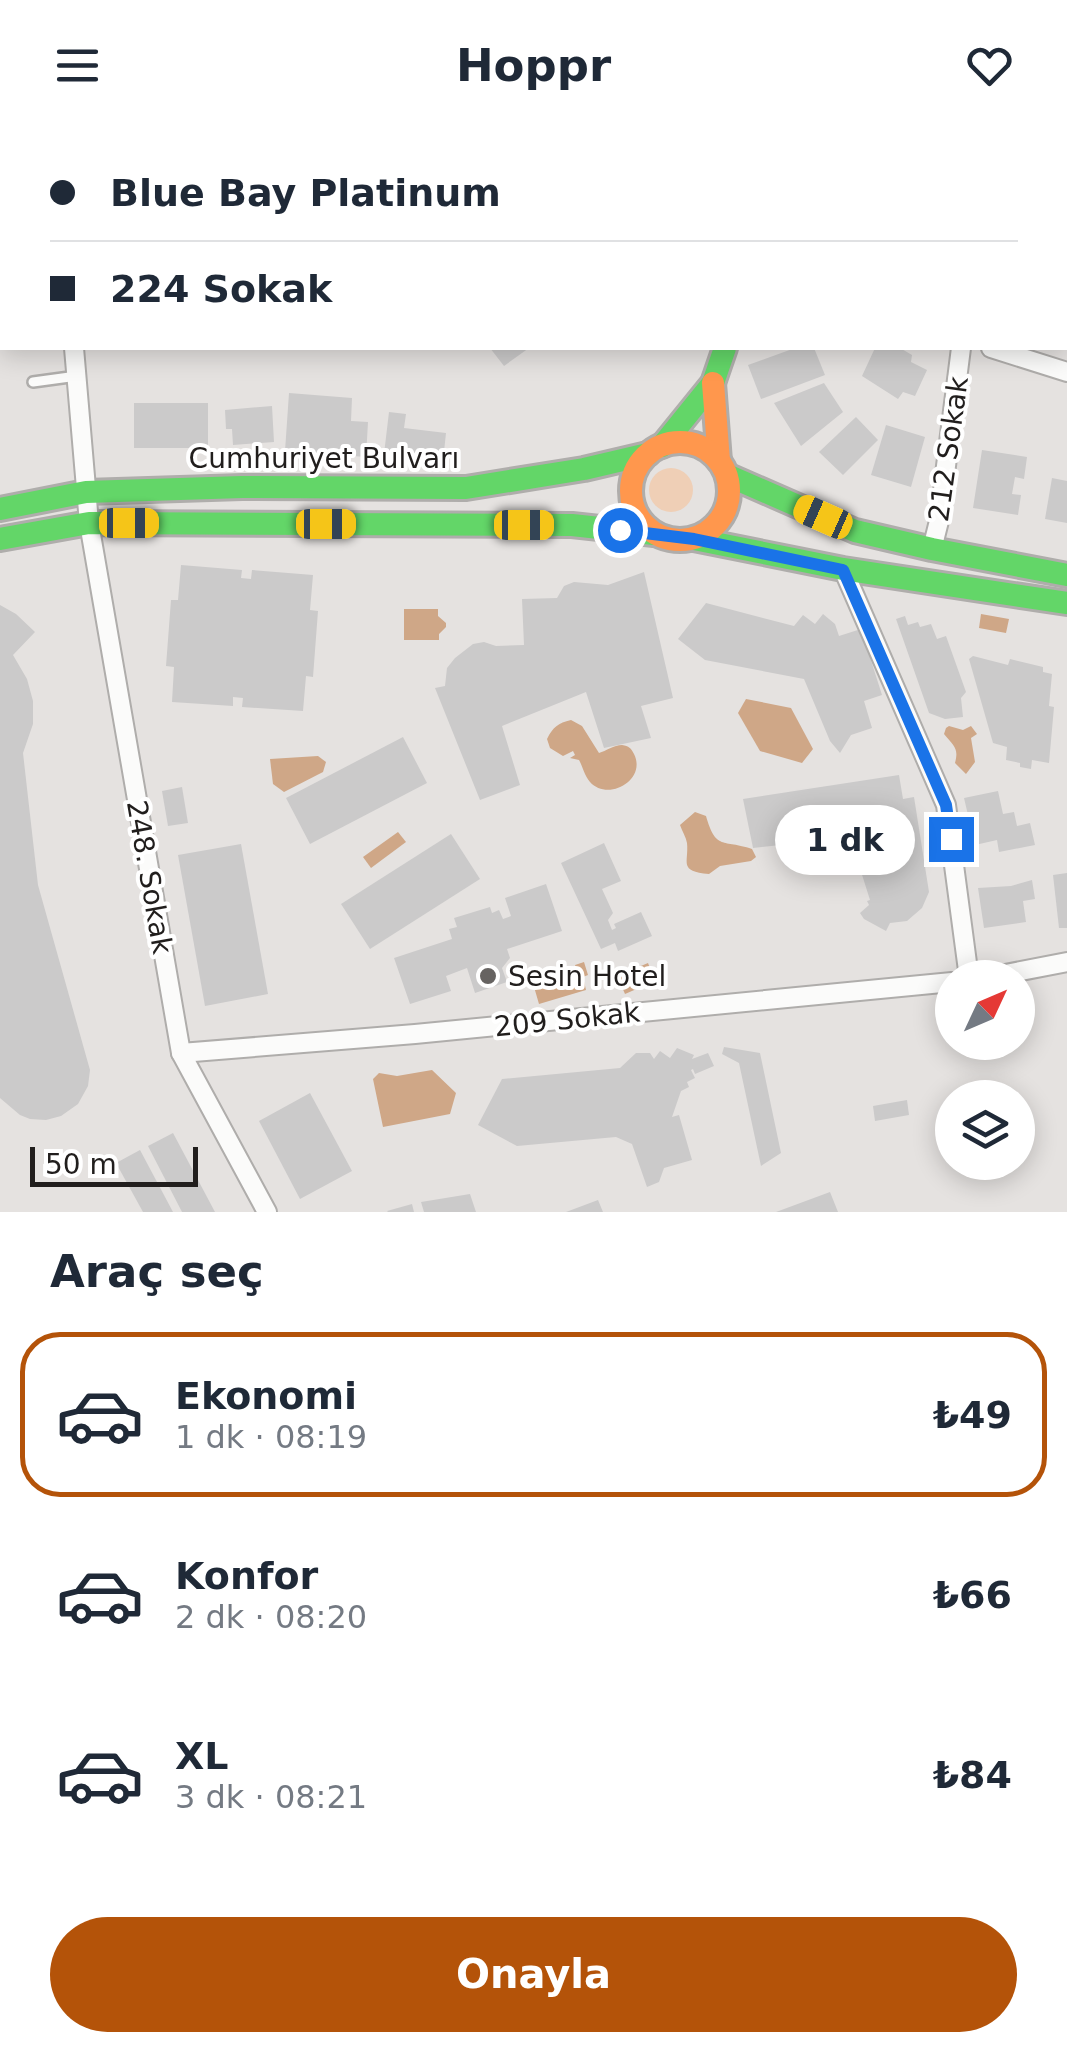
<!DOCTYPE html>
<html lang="tr">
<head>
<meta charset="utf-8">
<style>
	:root { --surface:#fff; --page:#f6f6f7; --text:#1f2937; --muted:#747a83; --line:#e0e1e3; --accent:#b45309 }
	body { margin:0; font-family:"DejaVu Sans",sans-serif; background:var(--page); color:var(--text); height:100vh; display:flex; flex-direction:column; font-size:38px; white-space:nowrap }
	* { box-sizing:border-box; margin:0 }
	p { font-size:32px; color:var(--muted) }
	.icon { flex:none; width:55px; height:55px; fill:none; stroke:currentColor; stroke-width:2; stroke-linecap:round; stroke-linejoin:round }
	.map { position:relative; height:1082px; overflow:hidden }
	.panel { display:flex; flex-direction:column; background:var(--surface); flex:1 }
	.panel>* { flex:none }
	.banner { position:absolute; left:0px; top:0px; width:1068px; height:220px; box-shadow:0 5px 25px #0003; display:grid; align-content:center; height:220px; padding:0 50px; background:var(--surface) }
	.needle { width:65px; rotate:46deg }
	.tools { position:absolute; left:935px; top:830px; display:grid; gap:20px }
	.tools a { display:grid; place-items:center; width:100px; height:100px; border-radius:50%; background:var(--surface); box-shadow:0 5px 25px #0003; font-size:50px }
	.scale { position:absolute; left:30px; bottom:25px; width:168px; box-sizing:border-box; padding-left:10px; border:5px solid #211e1d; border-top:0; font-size:28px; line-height:35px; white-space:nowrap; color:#211e1d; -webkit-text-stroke:8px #fff; paint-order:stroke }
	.end { position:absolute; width:45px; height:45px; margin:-22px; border:12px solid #1a73e8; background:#fff; box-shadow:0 0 0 5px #fff }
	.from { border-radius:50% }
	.bubble { position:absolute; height:70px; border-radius:35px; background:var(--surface); box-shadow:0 5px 25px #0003; font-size:32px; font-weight:700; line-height:70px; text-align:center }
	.car { position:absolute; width:30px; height:60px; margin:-30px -15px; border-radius:12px; box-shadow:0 0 8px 2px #0007; background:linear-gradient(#f5c518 24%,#345 0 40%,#f5c518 0 76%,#345 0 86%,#f5c518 0) }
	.banner b { display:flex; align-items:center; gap:35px; height:95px; font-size:38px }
	.banner b+b { border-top:2px solid var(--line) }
	.banner i { width:25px; height:25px; background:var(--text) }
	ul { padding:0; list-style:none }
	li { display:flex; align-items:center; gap:30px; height:165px; margin:0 20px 15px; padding:0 30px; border:5px solid transparent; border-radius:40px }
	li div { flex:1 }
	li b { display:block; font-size:38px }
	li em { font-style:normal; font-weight:700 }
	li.on { border-color:var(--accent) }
	li>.icon { width:90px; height:90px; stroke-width:1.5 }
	h2 { padding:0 50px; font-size:45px; line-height:120px }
	.action { display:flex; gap:20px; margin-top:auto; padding:20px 50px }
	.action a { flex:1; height:115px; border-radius:60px; background:var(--accent); color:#fff; font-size:40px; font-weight:700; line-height:115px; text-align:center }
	header { display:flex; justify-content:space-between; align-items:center; height:130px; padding:0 50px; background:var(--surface); font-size:45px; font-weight:700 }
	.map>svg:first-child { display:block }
</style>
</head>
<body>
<header><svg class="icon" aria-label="menu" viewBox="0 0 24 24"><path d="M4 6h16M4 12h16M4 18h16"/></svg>Hoppr<svg class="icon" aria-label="heart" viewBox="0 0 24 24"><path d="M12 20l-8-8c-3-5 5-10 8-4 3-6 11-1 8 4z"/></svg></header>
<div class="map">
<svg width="1067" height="1082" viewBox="0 0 1067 1082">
	<rect width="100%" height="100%" fill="#e5e2e0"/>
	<circle fill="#efcfb6" cx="671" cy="360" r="22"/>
	<g fill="#cfa787">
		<path d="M404,479H438V486L446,493V497L439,504V510H404Z"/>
		<path d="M981,484L1009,489L1006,503L979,498Z"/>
		<path d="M746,569L791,578L813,619L802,633L760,621L738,583Z"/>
		<path d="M571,590L582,596L599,623C606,621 614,615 622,615C629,616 631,618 634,624C647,650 608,672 590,652C584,645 583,637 579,630L570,628L575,625L573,621L563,626L550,618L547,609C553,597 558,593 571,590Z"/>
		<path d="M949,596L963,600L971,596L977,604L971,608L975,632L966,644L955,633C959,618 954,616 944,604L946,598Z"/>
		<path d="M318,626L326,632L323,642L284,662L273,654L270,629Z"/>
		<path d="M695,682L706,686C716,721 723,709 752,719L756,727L751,731L720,736L709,744C678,741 689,733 687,713C686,707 682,701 680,695Z"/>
		<path d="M398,702L406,712L371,738L363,727Z"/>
		<path d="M584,832L588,845L583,847L586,860L539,874L532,850L576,838L575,835Z"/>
		<path d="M648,833L655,851L625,864L617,846Z"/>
		<path d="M432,940L456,963L450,984L383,997L373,949L379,943L397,946Z"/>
	</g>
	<g fill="#cbcaca">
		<path d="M490,218H529L504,236Z"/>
		<path d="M795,218H814L825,245L761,269L748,235Z"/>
		<path d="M875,218H900L912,225L911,232L927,240L915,266L903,262L898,269L862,246Z"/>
		<path d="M824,253L843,282L801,316L774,273Z"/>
		<path d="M289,263L352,268L351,291L368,292L366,327L285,321Z"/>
		<rect x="134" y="273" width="74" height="45"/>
		<path d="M272,276L274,312L233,315L232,299H226L225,280Z"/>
		<path d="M389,282L406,284L404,298L446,303L443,331L384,324Z"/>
		<path d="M856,287L878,310L843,345L819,322Z"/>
		<path d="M886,295L925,307L911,357L871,345Z"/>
		<path d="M982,320L1027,327L1024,349L1015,347L1012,364L1021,365L1018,385L973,378Z"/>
		<path d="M1052,348L1067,351V393L1045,389Z"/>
		<path d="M181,435L242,440L241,448L251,449L252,440L313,445L310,480L318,481L313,547L306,546L303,581L242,577L243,568L233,567V576L172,572L174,537L166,536L171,470H178Z"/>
		<path d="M644,442L673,568L641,576L651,608L604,618L586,562L502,596L520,655L480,670L435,558L445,556L447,538L455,528L473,514L484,512L496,516L524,515L522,469L557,468L564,456L574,452L608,455Z"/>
		<path d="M706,473L794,496L803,485L815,494L823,484L835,494L839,506L861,499L882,565L864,571L872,598L851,605L840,623L830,611L804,549L705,530L678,509Z"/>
		<path d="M0,475L16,484L35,502L13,525L27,549L33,571V594L23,623L38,755L90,940L88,956L78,974L61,986L46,990L30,989L20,985L0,968Z"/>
		<path d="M905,486L908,495L918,492L920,497L931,494L937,509L946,506L966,562L961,568L963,587L945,589L929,583L896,489Z"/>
		<path d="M973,526L1008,535L1010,529L1043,537V542L1052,544L1049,576L1054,577L1049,633L1032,630L1031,639L1020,637V633L1006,630L1007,617L993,613L969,529Z"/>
		<path d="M403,607L427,653L310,714L286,668Z"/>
		<path d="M899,645L903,669L914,667L929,762L922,778L907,791L890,793L886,801L864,789L860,783L869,775L867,771L870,770L858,732L823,736L816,711L753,718L743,669Z"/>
		<path d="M182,657L188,693L168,696L162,661Z"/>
		<path d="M998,661L1003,684L1014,682L1017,696L1030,693L1035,715L999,722L997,710L975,715L964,668Z"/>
		<path d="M451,704L480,749L370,819L341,774Z"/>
		<path d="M604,713L621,751L602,759L613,783L608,790L612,800L616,798L614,794L641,782L652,806L618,821L615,813L601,819L561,733Z"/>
		<path d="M241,714L268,864L205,876L178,725Z"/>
		<path d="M1067,743V798H1059L1053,745Z"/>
		<path d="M1032,750L1035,769L1023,771L1026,792L984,798L978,758L1011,756Z"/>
		<path d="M546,754L562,801L507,819L510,828L502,838L507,852L475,863L467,838L446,846L451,861L410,874L394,828L452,809L449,799L457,797L454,788L490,777L492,783L499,780L503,789L511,786L505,768Z"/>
		<path d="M724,917L760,923L781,1023L761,1036L739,933L722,924Z"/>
		<path d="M677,918L694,925L692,929L708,923L714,936L695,944L693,939L691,940L695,948L687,952L689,957L681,961L672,987L679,985L692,1030L664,1038L659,1052L647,1057L632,1014L616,1007L517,1016L478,995L502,949L620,938L636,923H650L654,929L660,921L670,928Z"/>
		<path d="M310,963L352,1041L300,1069L259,991Z"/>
		<path d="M907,970L909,985L875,991L873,976Z"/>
		<path d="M173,1003L215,1082H182L148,1016Z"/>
		<path d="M140,1020L173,1082H143L116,1033Z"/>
		<path d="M830,1062L838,1082H776Z"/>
		<path d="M470,1064L476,1082H424L421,1072Z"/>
		<path d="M598,1070L603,1082H566Z"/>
		<path d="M412,1074L414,1082H388L387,1081Z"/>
	</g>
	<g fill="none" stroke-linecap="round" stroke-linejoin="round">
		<defs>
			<g id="lane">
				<path d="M155,0L156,2"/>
				<path d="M33,252L77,246"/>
			</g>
			<g id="street">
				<path d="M32,0L33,2"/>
				<path d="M348,0L367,2"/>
				<path d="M409,2L413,0"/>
				<path d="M1048,2L1049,0"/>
				<path d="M1065,8H1067"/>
				<path d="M74,218L89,393L181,923L267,1082"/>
				<path d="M991,218L1067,242"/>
				<path d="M932,419L939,391L961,218"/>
				<path d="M843,439L946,675L969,848"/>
				<path d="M985,848L1067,832"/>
				<path d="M181,923L415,904L952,852"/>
			</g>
			<g id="fast">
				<path d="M662,316L713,253L725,218"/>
				<path d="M727,345L855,401L932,419L1067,445"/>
				<path d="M0,379L86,362L242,357L466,358L584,339L648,324"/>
				<path d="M0,409L89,393L572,395L654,404"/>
				<path d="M694,409L843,439L1067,473"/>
			</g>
			<g id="slow">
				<path d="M805,2L806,0"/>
				<path d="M713,253L719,331"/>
				<circle cx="680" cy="361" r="49"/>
			</g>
		</defs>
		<use href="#lane" stroke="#afadab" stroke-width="14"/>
		<use href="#street" stroke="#afadab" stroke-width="22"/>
		<use href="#fast" stroke="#afadab" stroke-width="28"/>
		<use href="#slow" stroke="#afadab" stroke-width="28"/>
		<use href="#lane" stroke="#fbfbfa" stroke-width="9"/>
		<use href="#street" stroke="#fbfbfa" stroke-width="18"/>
		<use href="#fast" stroke="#63d668" stroke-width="22"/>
		<use href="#slow" stroke="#ff974d" stroke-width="22"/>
	</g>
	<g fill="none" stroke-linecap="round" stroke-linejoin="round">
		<path stroke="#1a73e8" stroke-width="12" d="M620,400L694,409L843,440L946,675L951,709"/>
	</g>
	<circle fill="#666361" stroke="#fff" stroke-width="4" cx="488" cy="846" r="10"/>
	<g text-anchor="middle" stroke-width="8" stroke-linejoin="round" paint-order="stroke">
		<g font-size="28" fill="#211e1d" stroke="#fff">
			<text transform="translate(948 319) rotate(-82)" y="10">212 Sokak</text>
			<text x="324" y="338">Cumhuriyet Bulvarı</text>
			<text transform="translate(150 747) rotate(80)" y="10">248. Sokak</text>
			<text transform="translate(567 889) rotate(-6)" y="10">209 Sokak</text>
		</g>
		<g font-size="28" fill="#211e1d" stroke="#fff" text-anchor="start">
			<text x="508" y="856">Sesin Hotel</text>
		</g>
	</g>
</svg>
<div class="tools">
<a><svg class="needle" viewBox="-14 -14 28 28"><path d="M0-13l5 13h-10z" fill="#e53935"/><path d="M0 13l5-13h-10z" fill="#747a83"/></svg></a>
<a><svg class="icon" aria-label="layers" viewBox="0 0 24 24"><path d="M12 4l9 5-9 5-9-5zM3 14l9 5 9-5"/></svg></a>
</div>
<div class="scale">50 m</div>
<i class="end from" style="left:620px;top:400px"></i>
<i class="end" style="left:951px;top:709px"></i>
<div class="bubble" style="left:775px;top:675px;width:140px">1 dk</div>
<i class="car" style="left:823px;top:387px;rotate:294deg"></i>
<i class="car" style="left:129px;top:393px;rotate:90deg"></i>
<i class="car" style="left:326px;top:394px;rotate:90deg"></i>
<i class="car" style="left:524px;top:395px;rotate:90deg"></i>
<div class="banner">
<b><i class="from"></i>Blue Bay Platinum</b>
<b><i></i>224 Sokak</b>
</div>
</div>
<section class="panel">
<h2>Araç seç</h2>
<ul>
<li class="on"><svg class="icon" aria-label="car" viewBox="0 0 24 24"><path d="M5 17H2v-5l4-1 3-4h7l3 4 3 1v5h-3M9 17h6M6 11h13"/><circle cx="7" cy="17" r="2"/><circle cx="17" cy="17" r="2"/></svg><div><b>Ekonomi</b><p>1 dk · 08:19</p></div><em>₺49</em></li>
<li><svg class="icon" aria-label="car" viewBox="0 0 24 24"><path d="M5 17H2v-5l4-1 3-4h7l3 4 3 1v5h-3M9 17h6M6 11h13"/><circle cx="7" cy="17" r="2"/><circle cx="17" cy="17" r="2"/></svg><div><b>Konfor</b><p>2 dk · 08:20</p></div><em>₺66</em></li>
<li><svg class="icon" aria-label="car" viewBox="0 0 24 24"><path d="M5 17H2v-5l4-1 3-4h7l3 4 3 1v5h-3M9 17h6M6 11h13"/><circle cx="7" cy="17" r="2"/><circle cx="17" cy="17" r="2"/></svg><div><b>XL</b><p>3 dk · 08:21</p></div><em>₺84</em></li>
</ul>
<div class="action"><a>Onayla</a></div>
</section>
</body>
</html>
